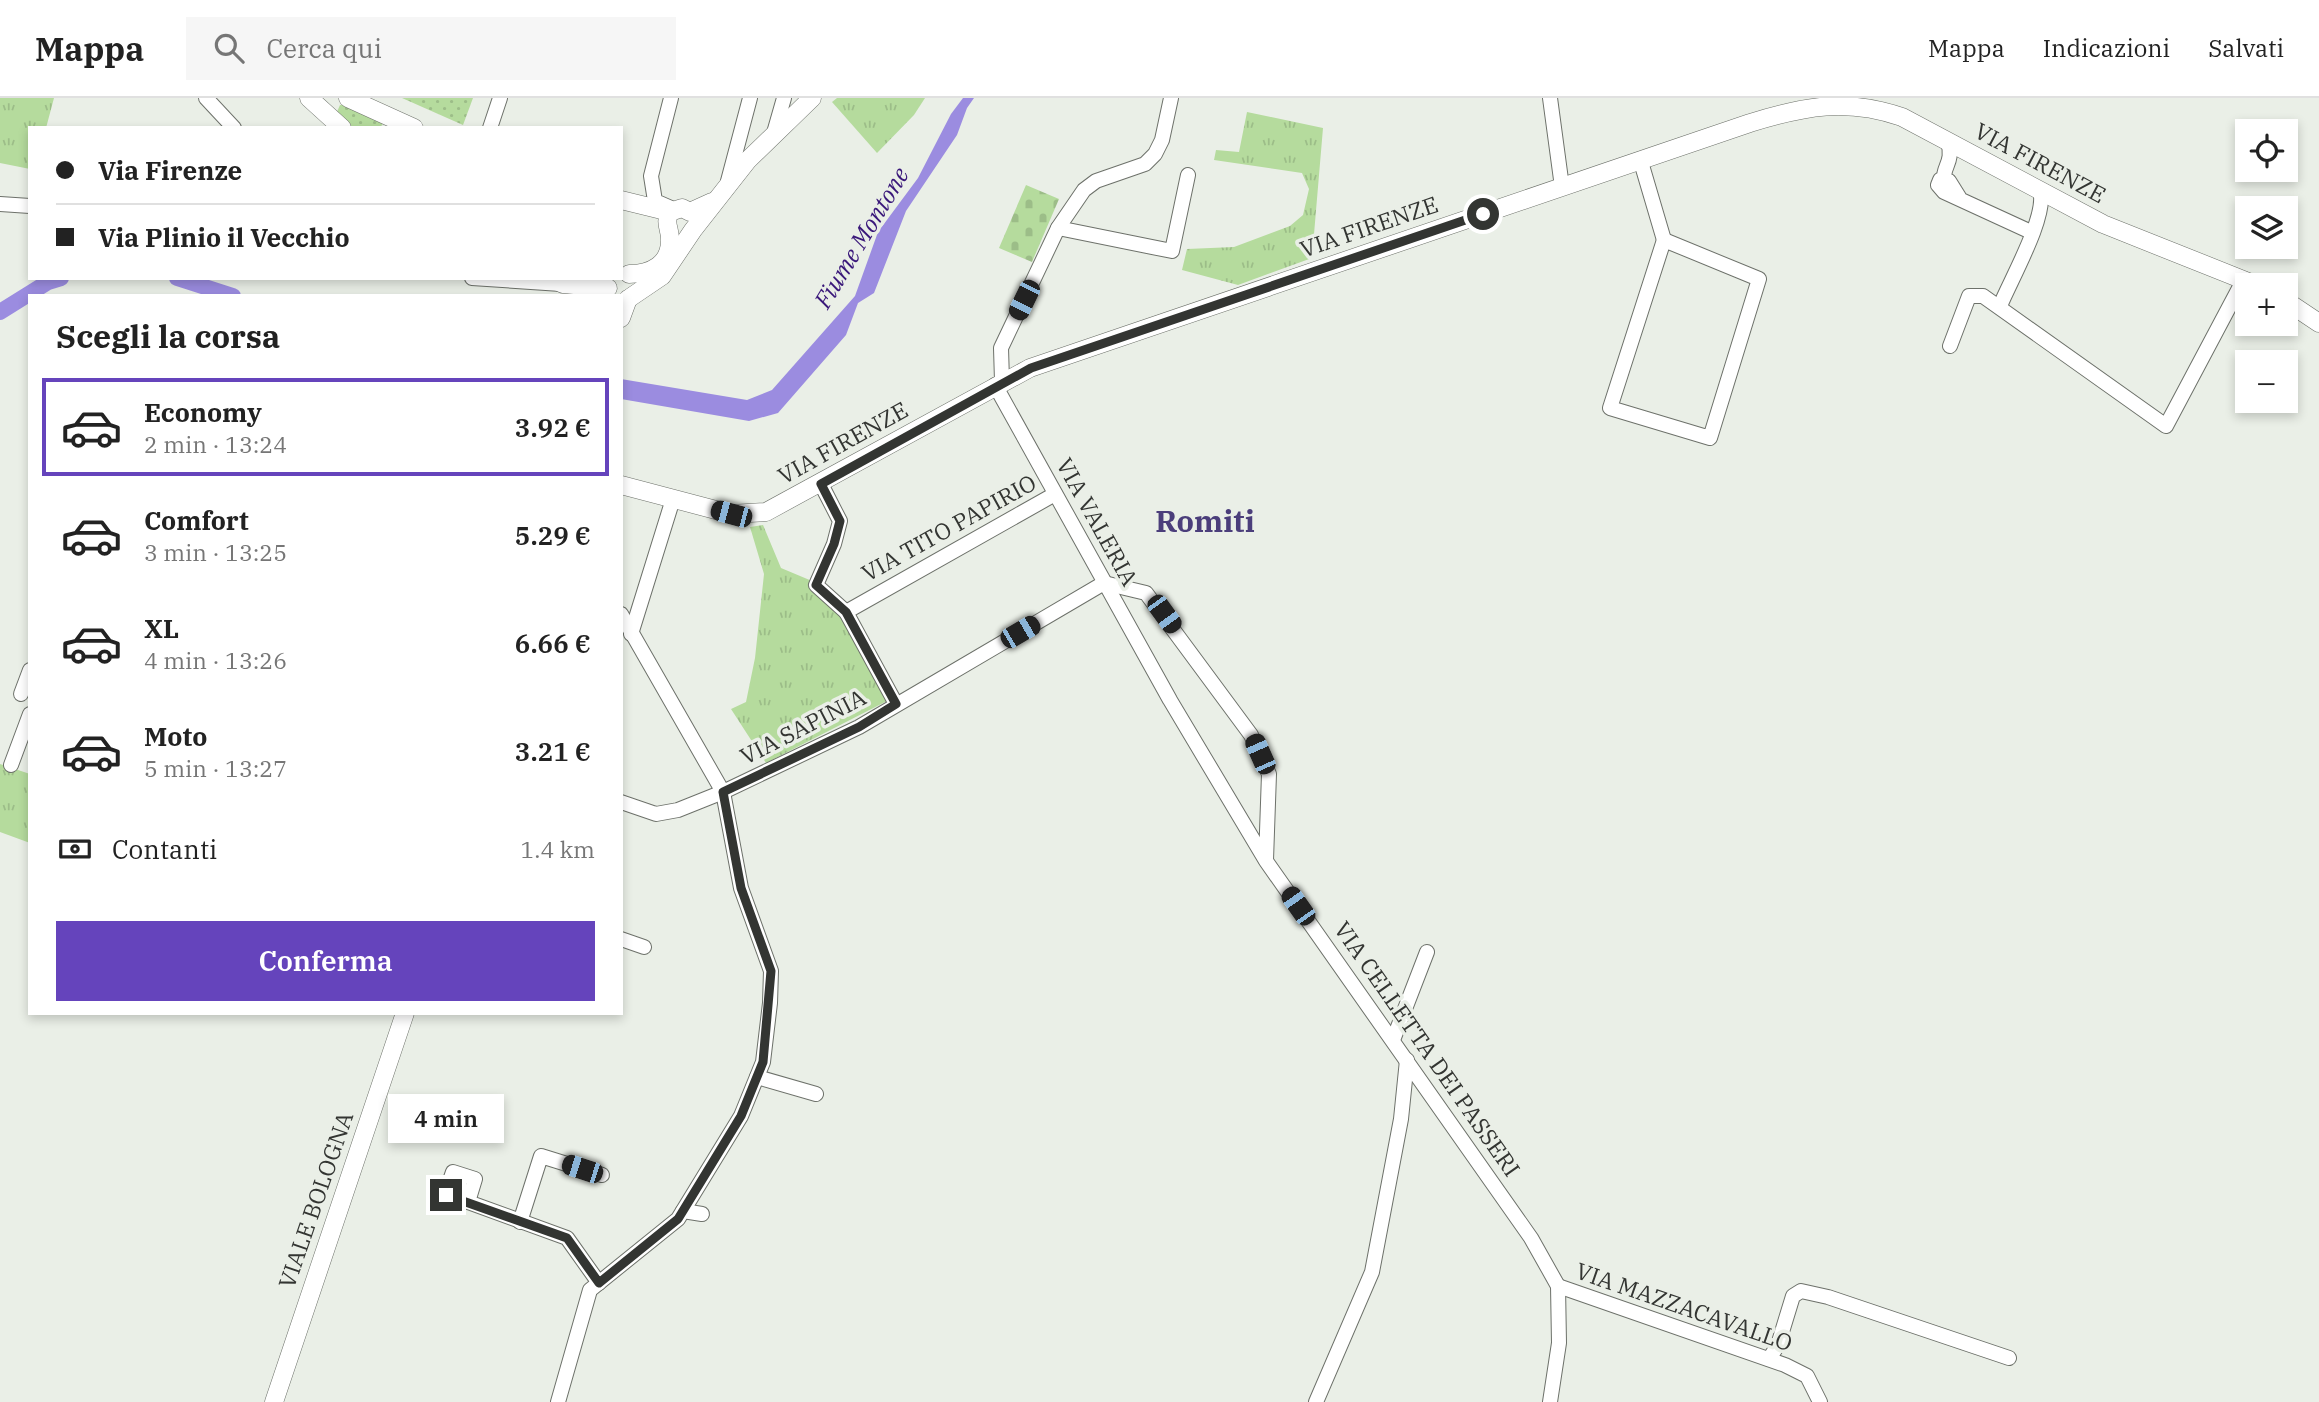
<!DOCTYPE html>
<html lang="it">
<head>
<meta charset="utf-8">
<style>
	:root { --surface:#fff; --page:#f6f6f6; --text:#222; --muted:#767676; --line:#e0e0e0; --accent:#6544bc }
	body { margin:0; font-family:"IBM Plex Serif",serif; background:var(--page); color:var(--text); height:100vh; display:flex; flex-direction:column; font-size:26px; white-space:nowrap }
	* { box-sizing:border-box; margin:0 }
	p { font-size:23px; color:var(--muted) }
	.icon { flex:none; width:38px; height:38px; fill:none; stroke:currentColor; stroke-width:2; stroke-linecap:round; stroke-linejoin:round }
	.map { position:relative; flex:1; overflow:hidden }
	.side { position:absolute; left:28px; top:196px; width:595px; height:721px; display:flex; flex-direction:column; background:var(--surface); border-radius:0px; box-shadow:0 4px 10px #0003 }
	.side>* { flex:none }
	.banner { position:absolute; left:28px; top:28px; width:595px; height:154px; border-radius:0px; box-shadow:0 4px 10px #0003; display:grid; align-content:center; height:154px; padding:0 28px; background:var(--surface) }
	.fabs { position:absolute; left:2235px; top:21px; display:grid; gap:14px }
	.fabs a { display:grid; place-items:center; width:63px; height:63px; border-radius:0px; background:var(--surface); box-shadow:0 4px 10px #0003; font-size:35px }
	.end { position:absolute; width:32px; height:32px; margin:-16px; border:9px solid #333532; background:#fff; box-shadow:0 0 0 4px #fff }
	.from { border-radius:50% }
	.bubble { position:absolute; height:49px; border-radius:0px; background:var(--surface); box-shadow:0 4px 10px #0003; font-size:23px; font-weight:600; line-height:49px; text-align:center }
	.car { position:absolute; width:21px; height:42px; margin:-21px -10px; border-radius:9px; box-shadow:0 0 5px 2px #0007; background:linear-gradient(#222 24%,#8ab4d8 0 40%,#222 0 76%,#8ab4d8 0 86%,#222 0) }
	.banner b { display:flex; align-items:center; gap:24px; height:66px; font-size:26px }
	.banner b+b { border-top:2px solid var(--line) }
	.banner i { width:18px; height:18px; background:var(--text) }
	ul { padding:0; list-style:none }
	li { display:flex; align-items:center; gap:21px; height:98px; margin:0 14px 10px; padding:0 14px; border:4px solid transparent; border-radius:0px }
	li div { flex:1 }
	li b { display:block; font-size:26px }
	li em { font-style:normal; font-weight:600 }
	li.selected { border-color:var(--accent) }
	li>.icon { width:63px; height:63px; stroke-width:1.5 }
	h2 { padding:0 28px; font-size:32px; line-height:84px }
	.pay { display:flex; align-items:center; gap:18px; height:77px; padding:0 28px; font-size:26px }
	.pay p { margin-inline-start:auto }
	.button { display:flex; gap:14px; margin-top:auto; padding:14px 28px }
	.button a { flex:1; height:80px; border-radius:0px; background:var(--accent); color:#fff; font-size:28px; font-weight:600; line-height:80px; text-align:center }
	header { display:flex; align-items:center; gap:42px; box-sizing:border-box; height:98px; padding:0 35px; background:var(--surface); border-bottom:2px solid var(--line) }
	header strong { font-size:33px }
	nav { display:flex; gap:38px; margin-inline-start:auto; font-size:24px }
	.search { width:490px; height:63px; background:var(--page); display:flex; align-items:center; gap:18px; box-sizing:border-box; padding:0 24px; border-radius:0px; color:var(--muted); font-size:26px }
	.map>svg:first-child { display:block }
</style>
</head>
<body>
<header>
<strong>Mappa</strong>
<div class="search"><svg class="icon" aria-label="search" viewBox="0 0 24 24"><circle cx="10" cy="10" r="6"/><path d="M15 15l6 6"/></svg>Cerca qui</div>
<nav><a>Mappa</a><a>Indicazioni</a><a>Salvati</a></nav>
</header>
<div class="map">
<svg width="2319" height="1304" viewBox="0 0 2319 1304">
	<defs>
		<pattern id="grass-dots" width="8" height="8" patternUnits="userSpaceOnUse" patternTransform="scale(1.75)"><rect width="8" height="8" fill="#b5db9d"/><path d="M2 2h.1M6 6h.1" fill="none" stroke="#9cbd88" stroke-width="1.8" stroke-linecap="round"/></pattern>
		<pattern id="cemetery-stones" width="16" height="16" patternUnits="userSpaceOnUse" patternTransform="scale(1.75)"><rect width="16" height="16" fill="#b5db9d"/><path d="M2 7V4a2 2 0 0 1 4 0v3zM10 15v-3a2 2 0 0 1 4 0v3z" fill="#9cbd88"/></pattern>
		<pattern id="park-tufts" width="24" height="20" patternUnits="userSpaceOnUse" patternTransform="scale(1.75)"><rect width="24" height="20" fill="#b5db9d"/><path d="M3 7l-1-3M5 7V3M7 7l1-3M15 17l-1-3M17 17v-4M19 17l1-3" fill="none" stroke="#9cbd88"/></pattern>
	</defs>
	<rect width="100%" height="100%" fill="#eaefe7"/>
	<g fill="url(#grass-dots)">
		<path d="M402,0H473L463,27Z"/>
		<path d="M340,7H343L384,24L380,30H349L336,16Z"/>
	</g>
	<path fill="url(#cemetery-stones)" d="M1026,87L1059,101L1032,164L999,150Z"/>
	<g fill="url(#park-tufts)">
		<path d="M0,0H54L46,30H30V71L0,65Z"/>
		<path d="M837,0H925L914,17L877,55L832,4Z"/>
		<path d="M1247,14L1323,30L1312,160L1238,187L1182,172L1187,151L1234,149L1290,128L1303,117L1309,91L1302,75L1214,62L1216,52L1239,54Z"/>
		<path d="M763,427L781,470L812,483L810,492L841,517L887,603L766,665L731,611L746,604L755,560L764,476L750,429Z"/>
		<path d="M0,666L30,676V745L0,734Z"/>
	</g>
	<path fill="#9b8ce0" d="M963,0H974L967,10L957,37L906,113L874,195L858,205L846,237L778,315L749,323L621,301V281L747,302L772,292L855,198L878,134L918,80L951,16Z"/>
	<g fill="none" stroke-linecap="round" stroke-linejoin="round">
		<g stroke="#9b8ce0" stroke-width="16">
			<path d="M177,180L233,198"/>
			<path d="M0,214L48,184L61,180"/>
		</g>
		<defs>
			<g id="minor">
				<path d="M206,0L234,30"/>
				<path d="M671,0L651,78L655,103L671,110"/>
				<path d="M1550,0L1562,89"/>
				<path d="M490,30L500,0"/>
				<path d="M774,35L784,0"/>
				<path d="M1641,64L1664,142"/>
				<path d="M1944,81C1943,68 1954,64 1948,44"/>
				<path d="M728,83L750,0"/>
				<path d="M1959,99L1949,83L1940,82L1938,87L1944,94L2031,134"/>
				<path d="M0,106L30,108"/>
				<path d="M1058,130L1172,153L1188,77"/>
				<path d="M1664,142L1759,181L1710,340L1610,310Z"/>
				<path d="M472,180L561,186"/>
				<path d="M2000,208C2010,183 2048,117 2040,93"/>
				<path d="M1950,248L1969,198H1983L2166,328L2244,181"/>
				<path d="M1002,283L1001,250L1058,130L1084,92L1096,83L1145,66L1155,56L1162,42L1171,0"/>
				<path d="M995,287L1170,602L1266,763L1531,1140L1558,1188L1559,1245L1550,1304"/>
				<path d="M821,386L840,423L834,446L816,487L846,514"/>
				<path d="M631,536L673,401"/>
				<path d="M21,596L30,572"/>
				<path d="M896,606L846,514L1055,396"/>
				<path d="M11,667L30,616"/>
				<path d="M621,704L656,716L678,712L723,694L859,629L1104,485L1146,495L1251,637L1269,676L1266,762"/>
				<path d="M621,841L644,849"/>
				<path d="M1393,942L1427,854"/>
				<path d="M757,979L816,996"/>
				<path d="M468,1104L445,1097L453,1074L475,1081L468,1104L567,1140L599,1185"/>
				<path d="M683,1113L702,1116"/>
				<path d="M520,1124L541,1058L602,1077"/>
				<path d="M1558,1188L1785,1267L1807,1278L1820,1304"/>
				<path d="M1769,1261L1778,1247L1793,1198L1801,1193L1828,1199L2009,1260"/>
				<path d="M558,1304L590,1192L678,1121L741,1018L763,964L770,905L771,873L741,790L723,694L621,516"/>
				<path d="M1316,1304L1372,1174L1401,1021L1407,962"/>
			</g>
			<g id="major">
				<path d="M309,0L342,30"/>
				<path d="M348,0L414,30"/>
				<path d="M621,102L670,114"/>
				<path d="M629,176C651,176 671,166 670,141C670,130 664,125 670,114L682,110L690,114L712,104"/>
				<path d="M551,180L563,186L608,190"/>
				<path d="M631,199L662,178L693,132L748,62L812,0"/>
				<path d="M2286,203L2319,225"/>
				<path d="M621,220L628,201"/>
				<path d="M621,387L731,416L766,414L1030,270L1750,25C1805,8 1846,0 1902,19L2103,126L2256,187"/>
				<path d="M274,1304L405,915"/>
			</g>
		</defs>
		<use href="#minor" stroke="#6d716a" stroke-width="16"/>
		<use href="#major" stroke="#6d716a" stroke-width="19"/>
		<use href="#minor" stroke="#fff" stroke-width="14"/>
		<use href="#major" stroke="#fff" stroke-width="18"/>
	</g>
	<g fill="none" stroke-linecap="round" stroke-linejoin="round">
		<path stroke="#333532" stroke-width="9" d="M446,1097L567,1140L599,1185L678,1121L741,1018L763,964L771,873L741,790L723,694L859,629L896,606L846,514L816,487L834,446L840,423L821,386L1031,270L1483,116"/>
	</g>
	<g text-anchor="middle" stroke-width="7" stroke-linejoin="round" paint-order="stroke">
		<g font-size="23" fill="#333532" stroke="#eaefe7">
			<text transform="translate(2040 65) rotate(28)" y="8">VIA FIRENZE</text>
			<text transform="translate(1369 129) rotate(-19)" y="8">VIA FIRENZE</text>
			<text transform="translate(843 345) rotate(-29)" y="8">VIA FIRENZE</text>
			<text transform="translate(1097 424) rotate(61)" y="8">VIA VALERIA</text>
			<text transform="translate(949 430) rotate(-29)" y="8">VIA TITO PAPIRIO</text>
			<text transform="translate(803 629) rotate(-27)" y="8">VIA SAPINIA</text>
			<text transform="translate(1427 951) rotate(55)" y="8">VIA CELLETTA DEI PASSERI</text>
			<text transform="translate(316 1102) rotate(-71)" y="8">VIALE BOLOGNA</text>
			<text transform="translate(1684 1209) rotate(19)" y="8">VIA MAZZACAVALLO</text>
		</g>
		<g font-size="24" font-style="italic" fill="#3a187a" stroke="#eaefe7">
			<text transform="translate(862 140) rotate(-59)" y="8">Fiume Montone</text>
		</g>
		<g font-size="30" font-weight="bold" fill="#4b3e7b" stroke="#eaefe7">
			<text x="1205" y="434">Romiti</text>
		</g>
	</g>
</svg>
<div class="fabs">
<a><svg class="icon" aria-label="locate" viewBox="0 0 24 24"><circle cx="12" cy="12" r="6"/><path d="M12 2v4M12 18v4M2 12h4M18 12h4"/></svg></a>
<a><svg class="icon" aria-label="layers" viewBox="0 0 24 24"><path d="M12 4l9 5-9 5-9-5zM3 14l9 5 9-5"/></svg></a>
<a>+</a>
<a>−</a>
</div>
<i class="end from" style="left:1483px;top:116px"></i>
<i class="end" style="left:446px;top:1097px"></i>
<div class="bubble" style="left:388px;top:996px;width:116px">4 min</div>
<i class="car" style="left:1024px;top:202px;rotate:206deg"></i>
<i class="car" style="left:731px;top:416px;rotate:285deg"></i>
<i class="car" style="left:1164px;top:516px;rotate:144deg"></i>
<i class="car" style="left:1020px;top:534px;rotate:60deg"></i>
<i class="car" style="left:1260px;top:656px;rotate:336deg"></i>
<i class="car" style="left:1298px;top:808px;rotate:325deg"></i>
<i class="car" style="left:582px;top:1071px;rotate:288deg"></i>
<div class="banner">
<b><i class="from"></i>Via Firenze</b>
<b><i></i>Via Plinio il Vecchio</b>
</div>
<section class="side">
<h2>Scegli la corsa</h2>
<ul>
<li class="selected"><svg class="icon" aria-label="car" viewBox="0 0 24 24"><path d="M5 17H2v-5l4-1 3-4h7l3 4 3 1v5h-3M9 17h6M6 11h13"/><circle cx="7" cy="17" r="2"/><circle cx="17" cy="17" r="2"/></svg><div><b>Economy</b><p>2 min · 13:24</p></div><em>3.92 €</em></li>
<li><svg class="icon" aria-label="car" viewBox="0 0 24 24"><path d="M5 17H2v-5l4-1 3-4h7l3 4 3 1v5h-3M9 17h6M6 11h13"/><circle cx="7" cy="17" r="2"/><circle cx="17" cy="17" r="2"/></svg><div><b>Comfort</b><p>3 min · 13:25</p></div><em>5.29 €</em></li>
<li><svg class="icon" aria-label="car" viewBox="0 0 24 24"><path d="M5 17H2v-5l4-1 3-4h7l3 4 3 1v5h-3M9 17h6M6 11h13"/><circle cx="7" cy="17" r="2"/><circle cx="17" cy="17" r="2"/></svg><div><b>XL</b><p>4 min · 13:26</p></div><em>6.66 €</em></li>
<li><svg class="icon" aria-label="car" viewBox="0 0 24 24"><path d="M5 17H2v-5l4-1 3-4h7l3 4 3 1v5h-3M9 17h6M6 11h13"/><circle cx="7" cy="17" r="2"/><circle cx="17" cy="17" r="2"/></svg><div><b>Moto</b><p>5 min · 13:27</p></div><em>3.21 €</em></li>
</ul>
<div class="pay"><svg class="icon" aria-label="cash" viewBox="0 0 24 24"><path d="M3 7h18v10H3z"/><circle cx="12" cy="12" r="2"/></svg>Contanti<p>1.4 km</p></div>
<div class="button"><a>Conferma</a></div>
</section>
</div>
</body>
</html>
